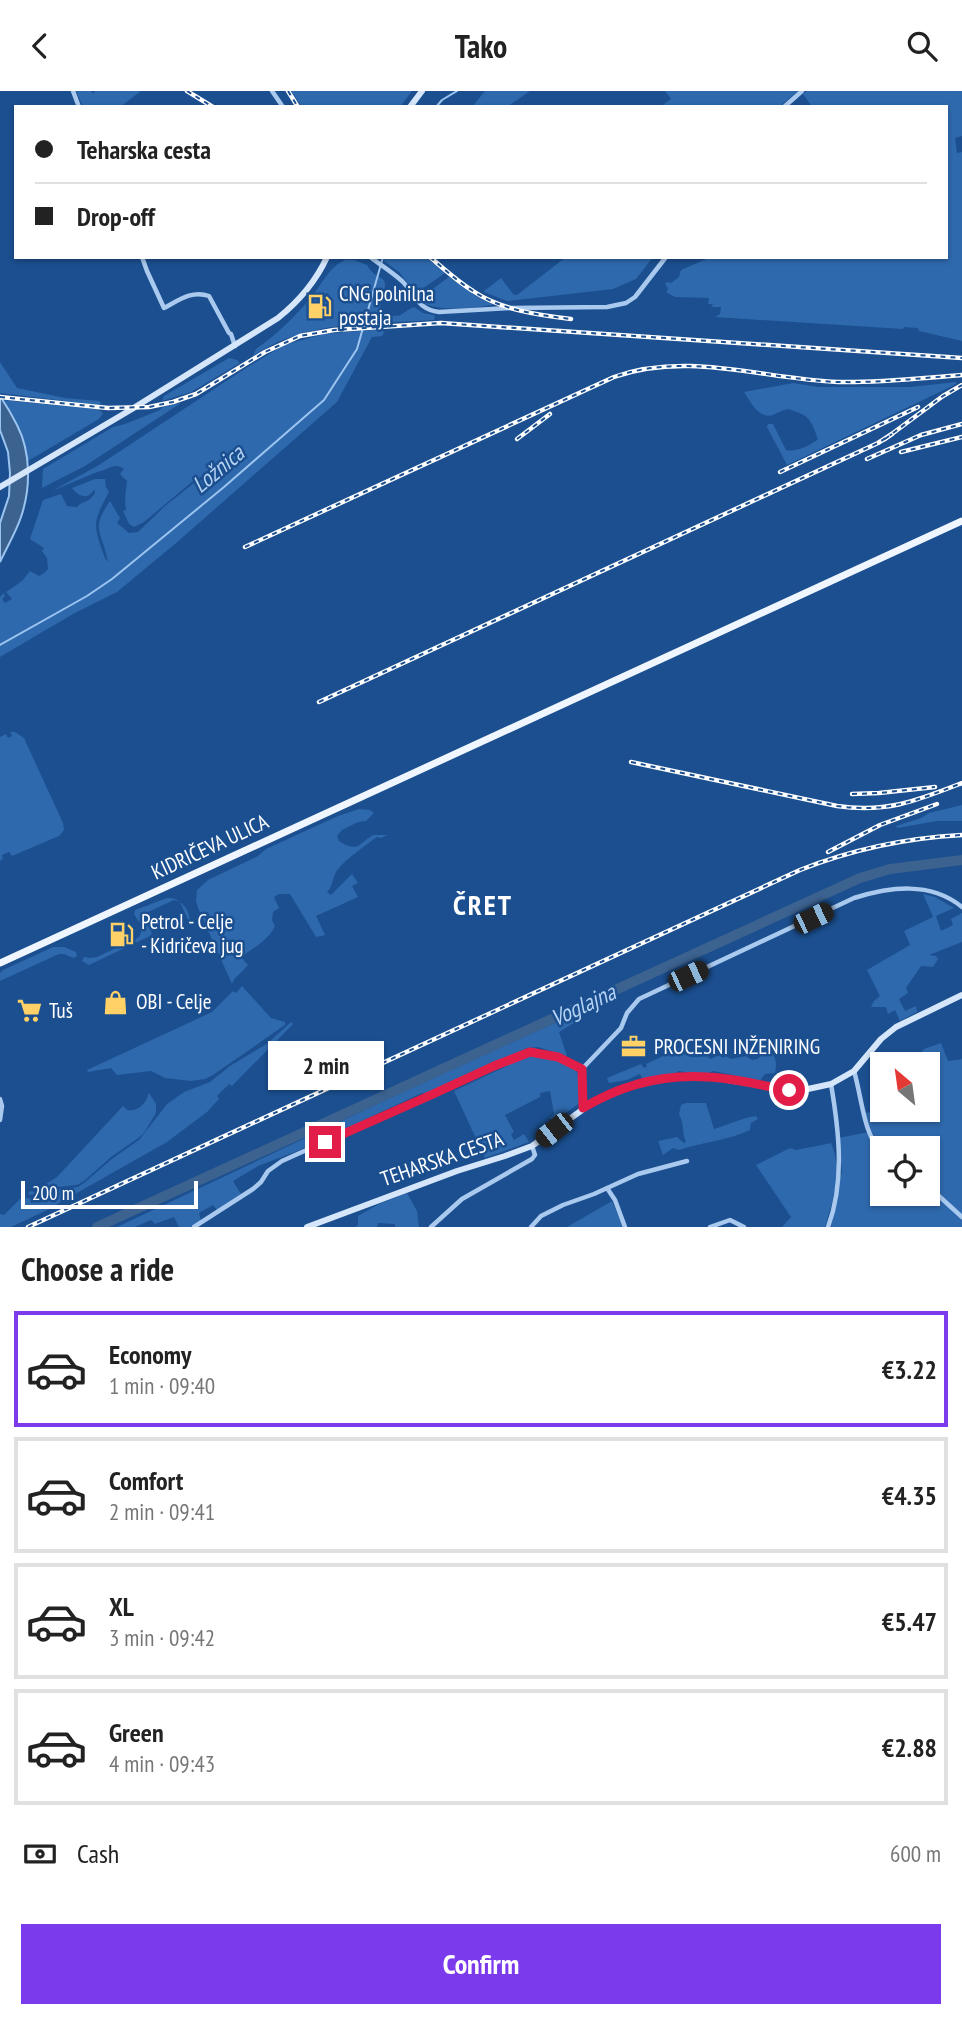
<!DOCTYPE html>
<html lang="en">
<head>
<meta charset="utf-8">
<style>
	:root { --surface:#fff; --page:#f2f2f2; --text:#222; --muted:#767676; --line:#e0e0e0; --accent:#7c3aed }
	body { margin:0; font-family:"PT Sans Narrow",sans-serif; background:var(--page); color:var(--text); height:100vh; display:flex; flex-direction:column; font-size:26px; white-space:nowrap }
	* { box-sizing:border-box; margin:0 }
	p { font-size:23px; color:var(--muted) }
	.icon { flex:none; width:38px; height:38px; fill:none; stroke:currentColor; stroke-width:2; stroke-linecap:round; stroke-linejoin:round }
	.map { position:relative; height:1136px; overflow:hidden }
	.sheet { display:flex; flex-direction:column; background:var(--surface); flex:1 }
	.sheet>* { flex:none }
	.top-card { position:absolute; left:14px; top:14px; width:934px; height:154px; border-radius:0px; box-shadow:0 2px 5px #0004; display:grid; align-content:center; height:154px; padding:0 21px; background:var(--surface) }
	.needle { width:46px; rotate:331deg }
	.controls { position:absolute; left:870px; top:961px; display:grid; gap:14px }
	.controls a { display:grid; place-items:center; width:70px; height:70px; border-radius:0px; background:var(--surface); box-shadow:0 2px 5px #0004; font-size:35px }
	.scale { position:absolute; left:21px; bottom:18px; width:177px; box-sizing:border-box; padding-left:7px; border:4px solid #fff; border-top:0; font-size:19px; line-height:24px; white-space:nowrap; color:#fff; -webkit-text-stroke:5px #1b4f8f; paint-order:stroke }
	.end { position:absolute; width:32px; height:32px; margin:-16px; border:9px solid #e11d48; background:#fff; box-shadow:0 0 0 4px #fff }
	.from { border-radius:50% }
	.bubble { position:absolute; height:49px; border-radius:0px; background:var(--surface); box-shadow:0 2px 5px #0004; font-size:23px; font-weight:800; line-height:49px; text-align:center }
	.car { position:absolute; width:21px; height:42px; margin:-21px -10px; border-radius:9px; box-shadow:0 0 5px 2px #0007; background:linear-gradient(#222 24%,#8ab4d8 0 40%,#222 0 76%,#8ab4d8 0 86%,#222 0) }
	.top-card b { display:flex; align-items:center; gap:24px; height:66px; font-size:26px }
	.top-card b+b { border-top:2px solid var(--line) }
	.top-card i { width:18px; height:18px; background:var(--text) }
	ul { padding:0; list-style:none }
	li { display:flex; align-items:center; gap:21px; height:116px; margin:0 14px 10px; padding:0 7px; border:4px solid var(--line); border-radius:0px }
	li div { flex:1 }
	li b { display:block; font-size:26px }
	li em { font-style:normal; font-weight:800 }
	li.active { border-color:var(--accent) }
	li>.icon { width:63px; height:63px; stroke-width:1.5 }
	h2 { padding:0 21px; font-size:32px; line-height:84px }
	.pay { display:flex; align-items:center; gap:18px; height:77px; padding:0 21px; font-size:26px }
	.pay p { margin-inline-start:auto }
	.button { display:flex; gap:14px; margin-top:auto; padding:14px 21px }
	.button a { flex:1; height:80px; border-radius:0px; background:var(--accent); color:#fff; font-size:28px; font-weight:800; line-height:80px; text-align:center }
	header { display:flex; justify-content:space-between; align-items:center; height:91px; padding:0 21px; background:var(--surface); font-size:32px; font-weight:800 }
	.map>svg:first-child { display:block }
</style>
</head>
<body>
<header><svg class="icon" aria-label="back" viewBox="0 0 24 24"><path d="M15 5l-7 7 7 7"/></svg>Tako<svg class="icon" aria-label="search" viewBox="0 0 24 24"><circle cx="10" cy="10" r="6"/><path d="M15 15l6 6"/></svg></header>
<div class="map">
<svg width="962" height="1136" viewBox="0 0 962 1136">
	<rect width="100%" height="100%" fill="#1b4f8f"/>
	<g fill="#2e69ad">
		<path d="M76,0H91L93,3L95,0H141L120,16H83Z"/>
		<path d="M291,0H412L400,16H302Z"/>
		<path d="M485,0H530L507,16H472Z"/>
		<path d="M665,0H798L779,16H660L671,8Z"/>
		<path d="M807,0H962V45L955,47L957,62L962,61V250L919,240L918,237L904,236L903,238L715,226L720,223L721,216H711L713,213H708L709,207L675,206L666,201L668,198L665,192L669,191L671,192L679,186L681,179L711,166H947V16H812L803,3Z"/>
		<path d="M385,166H426L445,182L425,196L414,200L399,181L384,170Z"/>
		<path d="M566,166H653L636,188L613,198L507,210L484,201V200L501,187L514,204H517Z"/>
		<path d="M345,169H354L367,174C380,196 392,176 380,215L386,224C406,227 399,222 414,216L423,222L434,224L435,227L434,229C373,233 305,229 253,265L256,258C277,243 296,225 312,205C323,192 329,176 345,169Z"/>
		<path d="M449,186L479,207L495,213C477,218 441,220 425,213L422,208L423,205Z"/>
		<path d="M382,238L384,242L382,245L372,246L337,311L175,453L117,501L73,523L0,566V506L4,502L5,505L2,508L5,512L12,508L6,501L22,490L30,480L39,485L44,482L48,478L47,467L42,460L44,457L30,448L43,409L61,403L67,415L77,416C83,409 88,413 95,402V399C93,400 91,403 89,404C84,408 75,402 72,397L95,388H105L106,396L109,401C92,432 93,434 105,467L108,471C103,441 89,440 110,410L120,427L117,432L129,442L138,441L165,415L194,392L214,384L231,372L228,370L220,376L193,390L144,431L134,436L129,433L123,420L126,419C124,409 126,400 127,390L120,383L124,378C114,370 107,380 97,381L52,400L99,374L243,279L284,254L324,243Z"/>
		<path d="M229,267L237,269L240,272L191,301L162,310L164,305Z"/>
		<path d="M0,271L17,297L65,307L99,310L102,312L98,314L0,302Z"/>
		<path d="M956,291V293L948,297L787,374L767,336L768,333H773L786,359C796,361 810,355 818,348C810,327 810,325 788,318C782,319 778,322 773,324C759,329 750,310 744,301L793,292L818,296H910Z"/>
		<path d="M2,309L97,318L103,322L99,328L28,370L18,335Z"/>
		<path d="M181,312L85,375L42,397L43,378L113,336L125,333L160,319L162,316Z"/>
		<path d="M10,641H15L24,647L63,732L64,739L59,745L12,765L9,761L2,764L3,768L0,770V646L6,643L8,647L12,645Z"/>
		<path d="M962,714V730H937L897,737L896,735L921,727L929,722Z"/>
		<path d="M359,718L370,719L374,722L366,730L358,731L342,739L337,745L339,750C359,762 358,753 373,744H387L381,747L377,746C366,754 343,770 336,781C332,789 333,795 327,801L331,804L352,783L358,792L352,795L358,806L316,825L325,844L316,846L290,803H279L274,806L279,817L273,821L272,829L275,835C269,849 253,857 241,866L248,874C243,881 234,886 232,893L198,817L196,810L197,799L208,789L258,765L266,758L338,725Z"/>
		<path d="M923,803L935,806L954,817L936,825L941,840L953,834L951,828L962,822V851L929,864L936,865L938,868L933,876L921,875L906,897L908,902L899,908L905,920L916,915L917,921L900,930L895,919L888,923L886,916H871L874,910L880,905L867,879L910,854L904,840L933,826Z"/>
		<path d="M167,807C181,806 191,820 190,833L180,811L174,809L144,823L152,842L150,845L89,874L82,870L84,866L90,867L97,866L139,846L143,837L134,823L135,819Z"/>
		<path d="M53,856H64L76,861L77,865L74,867L64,863H59L0,890V882L3,879Z"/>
		<path d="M242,895L271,927L285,931V934L213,984L205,988L191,990L165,987L151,980L117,984L111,977L88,981L87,979L212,921L233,900L236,902Z"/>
		<path d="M570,925L574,932L559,941L567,965L538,956L527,957L429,1003L422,1002L295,1061L258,1075L233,1090L241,1103L217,1119L213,1114L199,1122L201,1129L190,1136H179L174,1126L155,1133L151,1129L135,1136H117L401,1002Z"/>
		<path d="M291,931L293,933L232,995L229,993L217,1005L219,1008L207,1021L167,1051L45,1120L11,1136H0V1123L4,1124L20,1108L26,1107L37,1108L58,1098L78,1096L84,1092L113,1067L139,1049L167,1013L184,1001L210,991L230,975L268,952Z"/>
		<path d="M941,952L948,970L962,968V1125L928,1093V1057H882V1061L876,1053L865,1022L878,1020L882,1016V1018H928V973H913L924,958Z"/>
		<path d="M680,957C686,969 696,966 708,965L710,968L720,964L723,967L726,965L731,968L746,965L752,969L757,968L767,960C777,963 777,974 775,982L765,983L759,991L740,988L737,985L713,980L706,983H696L679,980L674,983L643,989L640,983L627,989L609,992L607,987L641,973L644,977L647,975L646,973Z"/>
		<path d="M538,963C550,966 572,971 578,983C583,991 580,1003 580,1012L564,1023L563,1021L556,1030L550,1027L554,1023L550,1000L540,1002V1006L505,1024L514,1041L511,1043L514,1049L524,1043L529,1051L485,1067L454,1000L507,975C514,967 527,964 538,963Z"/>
		<path d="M149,1002L156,1013V1022L144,1042L137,1048L111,1066L84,1090L77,1094L58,1096L48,1101L30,1104L28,1102L31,1100L36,1101L46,1097V1093L57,1086L123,1015L127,1019C139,1021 146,1012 149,1002Z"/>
		<path d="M686,1012H706L714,1038C727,1034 742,1027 756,1025L758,1028L751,1032L750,1039C726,1050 703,1051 679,1059L673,1057L663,1064L658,1050L677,1046L684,1052L686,1051C681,1040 685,1034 679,1023L681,1014Z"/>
		<path d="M869,1041L876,1058L882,1065V1102H928V1097L962,1128V1136H831L842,1080L838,1047Z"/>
		<path d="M831,1052C843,1079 833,1109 825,1136H782L791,1126L756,1074L790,1057L796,1059Z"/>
		<path d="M407,1102L417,1120L419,1136H395V1133L378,1132L377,1136H355L358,1134V1125L379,1113Z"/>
		<path d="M612,1110L623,1136H567Z"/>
	</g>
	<path fill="#3c6290" stroke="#9cc4f0" stroke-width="2" d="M0,305C6,314 12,324 17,334C31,361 31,397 21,426C16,441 7,456 0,471V432L9,405L10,382L8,361L0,339Z"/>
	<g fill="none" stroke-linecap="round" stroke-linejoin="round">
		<g stroke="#9cc4f0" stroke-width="2">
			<path d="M436,16L442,9L457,0"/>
			<path d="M0,554L87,505L112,488L224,396L324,309L357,258L383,166"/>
		</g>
		<path stroke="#3c6290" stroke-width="10" d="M97,1136L860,787L890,778L962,769"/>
		<g stroke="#a9c9ee" stroke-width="4.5">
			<path d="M73,0L79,16"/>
			<path d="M272,0L283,16"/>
			<path d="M784,16L802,0"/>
			<path d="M142,166L147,180L164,217C179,209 192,199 209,205L229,242L231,243L235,255"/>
			<path d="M370,166C381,174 392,181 402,190C416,204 417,218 439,221L511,217L607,216L626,212L635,206L666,166"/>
			<path d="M582,978L583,1017"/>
			<path d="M854,980C862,1007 863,1042 882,1063"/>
			<path d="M0,1008L2,1015L0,1029"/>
			<path d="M928,1095L962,1126"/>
			<path d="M607,1097L615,1109L625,1136"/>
			<path d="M194,1136L253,1098L261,1091L268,1080L282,1070L518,964C542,957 561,967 582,978L621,937L627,922L639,908L854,807C890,796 930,790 962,816"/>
			<path d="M431,1136L462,1108L532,1068L535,1064L532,1055"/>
			<path d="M531,1136L541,1125L563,1114L594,1103L638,1083L687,1070"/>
			<path d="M710,1136L730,1129L744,1136"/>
			<path d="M828,1136C845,1090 839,1040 831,993"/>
		</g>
		<g stroke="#d6e6fa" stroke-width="6">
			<path d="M410,16L422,0"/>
			<path d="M0,396L132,318L278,227C298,211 316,190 327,166"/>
			<path d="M307,1136L457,1080L505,1065L532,1055L596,1009L638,993L676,986H710L789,999L808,998L831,993L854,980L881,948L896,936L962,904"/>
		</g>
		<path stroke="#f0f6ff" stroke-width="7" d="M0,872L962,430"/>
		<defs>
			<g id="rail">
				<path d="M187,0L213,16"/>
				<path d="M288,0L298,16"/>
				<path d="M430,166C444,178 457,190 473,200C501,219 538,224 571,228"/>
				<path d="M0,306L108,317L149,316L173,311L196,303L265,261L300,245L334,239L441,232L962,267"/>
				<path d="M517,348L550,323"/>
				<path d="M885,348L943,305L962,294"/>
				<path d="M901,361L962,346"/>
				<path d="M867,368L921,344L962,333"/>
				<path d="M780,381L918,316"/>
				<path d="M245,456L614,286C688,260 763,288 838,291C879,292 921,287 962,284"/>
				<path d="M319,611L878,352L892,343"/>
				<path d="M631,671L837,715C887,722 916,710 962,692"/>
				<path d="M852,703L879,702L935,696"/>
				<path d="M828,761L880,734L937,713"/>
				<path d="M28,1136L800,779C853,758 906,747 962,744"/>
			</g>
		</defs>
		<use href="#rail" stroke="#fff" stroke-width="4.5"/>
		<use href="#rail" stroke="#1b4f8f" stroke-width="2" stroke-dasharray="5" stroke-linecap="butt"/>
	</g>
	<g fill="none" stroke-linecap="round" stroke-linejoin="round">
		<path stroke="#e11d48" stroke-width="9" d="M325,1051L431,1004L494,975L530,961L558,966L582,978L583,1017C621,994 664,983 708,986C735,987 762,995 789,999"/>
	</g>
	<defs>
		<symbol id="fuel-bare" viewBox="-9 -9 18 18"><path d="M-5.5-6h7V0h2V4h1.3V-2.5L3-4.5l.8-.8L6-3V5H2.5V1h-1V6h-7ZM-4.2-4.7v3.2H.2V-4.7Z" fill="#ffd166" stroke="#1b4f8f" stroke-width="2.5" paint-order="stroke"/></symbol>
		<symbol id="shop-bare" viewBox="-9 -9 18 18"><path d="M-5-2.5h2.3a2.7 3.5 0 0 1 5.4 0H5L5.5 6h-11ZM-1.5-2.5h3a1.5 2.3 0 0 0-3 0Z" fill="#ffd166" stroke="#1b4f8f" stroke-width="2.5" paint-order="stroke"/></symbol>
		<symbol id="supermarket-bare" viewBox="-9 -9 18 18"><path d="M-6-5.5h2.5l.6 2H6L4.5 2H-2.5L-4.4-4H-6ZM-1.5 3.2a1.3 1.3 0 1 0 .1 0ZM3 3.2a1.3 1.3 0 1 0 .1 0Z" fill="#ffd166" stroke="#1b4f8f" stroke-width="2.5" paint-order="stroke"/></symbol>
		<symbol id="office-bare" viewBox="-9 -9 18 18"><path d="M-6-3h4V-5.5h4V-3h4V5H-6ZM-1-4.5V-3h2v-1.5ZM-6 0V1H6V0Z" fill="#ffd166" stroke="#1b4f8f" stroke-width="2.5" paint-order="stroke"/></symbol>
	</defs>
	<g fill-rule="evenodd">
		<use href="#fuel-bare" x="302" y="198" width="35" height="35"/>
		<use href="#fuel-bare" x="104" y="826" width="35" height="35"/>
		<use href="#shop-bare" x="98" y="894" width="35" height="35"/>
		<use href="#supermarket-bare" x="12" y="902" width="35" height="35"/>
		<use href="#office-bare" x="616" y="938" width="35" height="35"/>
	</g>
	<g text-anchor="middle" stroke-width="5" stroke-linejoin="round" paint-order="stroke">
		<g font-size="21" fill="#fff" stroke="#1b4f8f" text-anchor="start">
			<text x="339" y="210">CNG polnilna<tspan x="339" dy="24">postaja</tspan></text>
			<text x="141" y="838">Petrol - Celje<tspan x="141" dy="24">- Kidričeva jug</tspan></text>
			<text x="136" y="918">OBI - Celje</text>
			<text x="49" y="927">Tuš</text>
			<text x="654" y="963">PROCESNI INŽENIRING</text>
		</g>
		<g font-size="21" fill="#fff" stroke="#1b4f8f">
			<text transform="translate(210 756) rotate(-25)" y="7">KIDRIČEVA ULICA</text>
			<text transform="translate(442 1068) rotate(-19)" y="7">TEHARSKA CESTA</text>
		</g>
		<g font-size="23" font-style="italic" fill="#b5d3f5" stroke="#1b4f8f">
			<text transform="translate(218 378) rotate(-40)" y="8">Ložnica</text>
			<text transform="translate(583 914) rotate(-25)" y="8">Voglajna</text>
		</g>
		<g font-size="28" font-weight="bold" letter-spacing="2" fill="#fff" stroke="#1b4f8f">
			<text x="483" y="824">ČRET</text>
		</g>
	</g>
</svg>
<div class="controls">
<a><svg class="needle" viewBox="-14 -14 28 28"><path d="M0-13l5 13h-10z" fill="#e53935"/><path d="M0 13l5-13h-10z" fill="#767676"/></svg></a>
<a><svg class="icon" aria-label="locate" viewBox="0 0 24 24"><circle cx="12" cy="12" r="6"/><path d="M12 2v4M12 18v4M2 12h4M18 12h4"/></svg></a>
</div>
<div class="scale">200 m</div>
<i class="end from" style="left:789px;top:999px"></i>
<i class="end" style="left:325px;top:1051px"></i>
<div class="bubble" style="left:268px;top:950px;width:116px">2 min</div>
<i class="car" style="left:813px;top:827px;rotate:64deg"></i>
<i class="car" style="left:688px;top:885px;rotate:65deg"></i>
<i class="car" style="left:554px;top:1039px;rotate:232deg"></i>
<div class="top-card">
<b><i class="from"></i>Teharska cesta</b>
<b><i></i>Drop-off</b>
</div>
</div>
<section class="sheet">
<h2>Choose a ride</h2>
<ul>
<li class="active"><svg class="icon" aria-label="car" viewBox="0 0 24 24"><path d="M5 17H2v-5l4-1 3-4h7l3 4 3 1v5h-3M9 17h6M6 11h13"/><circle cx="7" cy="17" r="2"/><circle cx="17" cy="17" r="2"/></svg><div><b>Economy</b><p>1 min · 09:40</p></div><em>€3.22</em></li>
<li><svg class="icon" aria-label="car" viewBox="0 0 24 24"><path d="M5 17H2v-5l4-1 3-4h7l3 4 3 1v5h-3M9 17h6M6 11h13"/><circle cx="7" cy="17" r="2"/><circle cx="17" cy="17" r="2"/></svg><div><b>Comfort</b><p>2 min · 09:41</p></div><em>€4.35</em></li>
<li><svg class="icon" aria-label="car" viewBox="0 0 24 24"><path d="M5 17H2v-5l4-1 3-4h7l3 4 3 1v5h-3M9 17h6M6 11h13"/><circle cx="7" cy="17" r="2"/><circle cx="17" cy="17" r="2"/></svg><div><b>XL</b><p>3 min · 09:42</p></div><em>€5.47</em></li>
<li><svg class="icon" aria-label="car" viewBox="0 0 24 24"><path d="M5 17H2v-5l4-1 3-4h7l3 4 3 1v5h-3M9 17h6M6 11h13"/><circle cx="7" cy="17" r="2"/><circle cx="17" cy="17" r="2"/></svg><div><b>Green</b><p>4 min · 09:43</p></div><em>€2.88</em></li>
</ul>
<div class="pay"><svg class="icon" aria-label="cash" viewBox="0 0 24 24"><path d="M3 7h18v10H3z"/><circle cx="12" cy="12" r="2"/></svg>Cash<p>600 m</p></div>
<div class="button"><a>Confirm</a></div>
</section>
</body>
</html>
